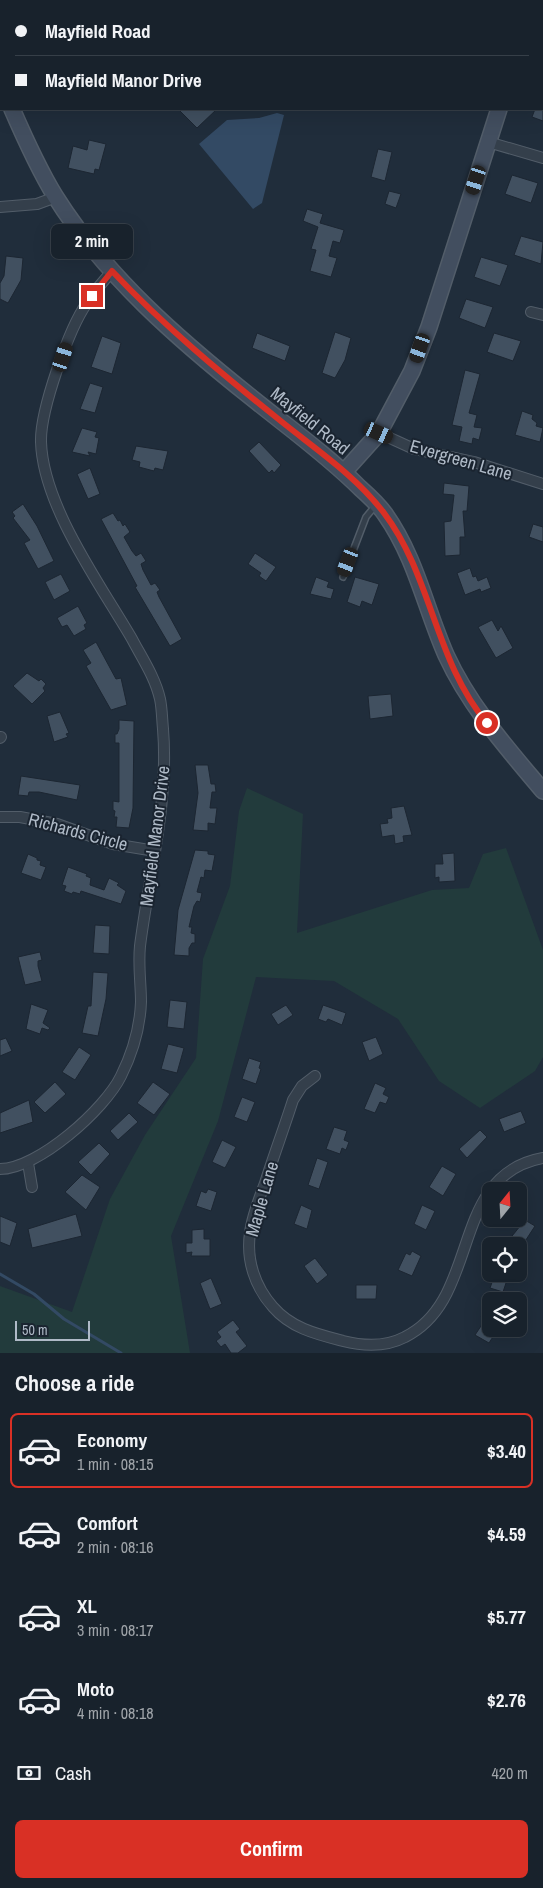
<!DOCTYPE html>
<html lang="en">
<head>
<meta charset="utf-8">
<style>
	:root { --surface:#18222c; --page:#252f38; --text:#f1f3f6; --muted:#9fa4a9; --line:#363f48; --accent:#d93025 }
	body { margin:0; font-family:"Archivo Narrow",sans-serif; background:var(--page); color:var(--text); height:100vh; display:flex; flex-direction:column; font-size:19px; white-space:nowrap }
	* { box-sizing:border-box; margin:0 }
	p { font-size:16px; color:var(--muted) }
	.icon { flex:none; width:28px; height:28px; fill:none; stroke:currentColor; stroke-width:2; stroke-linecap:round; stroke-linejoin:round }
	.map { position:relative; height:1353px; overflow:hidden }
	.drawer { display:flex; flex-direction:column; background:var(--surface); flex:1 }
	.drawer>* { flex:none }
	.guide { position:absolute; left:0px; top:0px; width:544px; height:110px; box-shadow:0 5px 20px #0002,0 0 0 1px var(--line); display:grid; align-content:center; height:110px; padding:0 15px; background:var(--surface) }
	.needle { width:32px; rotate:18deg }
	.controls { position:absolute; left:482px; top:1182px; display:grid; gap:10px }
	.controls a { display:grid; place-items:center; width:45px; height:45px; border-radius:8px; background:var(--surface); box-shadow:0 5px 20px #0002,0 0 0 1px var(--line); font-size:25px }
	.scale { position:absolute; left:15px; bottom:12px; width:75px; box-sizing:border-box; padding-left:5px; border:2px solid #afbac7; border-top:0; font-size:14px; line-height:18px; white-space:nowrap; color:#afbac7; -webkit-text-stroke:4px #1a2430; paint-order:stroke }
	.end { position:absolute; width:22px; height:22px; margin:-11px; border:6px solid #d93025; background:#fff; box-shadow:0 0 0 2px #fff }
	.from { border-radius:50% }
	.bubble { position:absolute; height:35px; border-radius:8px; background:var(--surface); box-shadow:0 5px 20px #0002,0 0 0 1px var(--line); font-size:16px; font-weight:800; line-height:35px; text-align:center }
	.car { position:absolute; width:15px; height:30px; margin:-15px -8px; border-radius:6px; box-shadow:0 0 4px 1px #0007; background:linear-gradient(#222 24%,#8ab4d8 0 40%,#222 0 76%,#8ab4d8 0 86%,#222 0) }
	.guide b { display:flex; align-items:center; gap:18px; height:48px; font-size:19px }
	.guide b+b { border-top:1px solid var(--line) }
	.guide i { width:12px; height:12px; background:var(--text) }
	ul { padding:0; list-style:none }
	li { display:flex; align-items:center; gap:15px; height:75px; margin:0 10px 8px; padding:0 5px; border:2px solid transparent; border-radius:8px }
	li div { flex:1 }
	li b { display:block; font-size:19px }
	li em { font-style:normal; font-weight:800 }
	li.selected { border-color:var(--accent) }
	li>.icon { width:45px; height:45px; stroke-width:1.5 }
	h2 { padding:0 15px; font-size:22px; line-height:60px }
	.pay { display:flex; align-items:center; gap:12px; height:55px; padding:0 15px; font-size:19px }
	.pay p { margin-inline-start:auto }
	.button { display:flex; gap:10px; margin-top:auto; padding:10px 15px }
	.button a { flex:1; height:58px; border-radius:8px; background:var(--accent); color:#fff; font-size:20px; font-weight:800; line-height:58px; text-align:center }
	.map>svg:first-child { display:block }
</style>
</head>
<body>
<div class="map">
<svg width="543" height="1353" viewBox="0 0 543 1353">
	<rect width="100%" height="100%" fill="#202d3b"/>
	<path fill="#223b3c" d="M247,788L303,814L297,933L432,890L469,888L483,854L506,848L543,950V1057L535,1071L480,1108L439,1081L398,1019L334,981L256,977L218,1121L171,1236L190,1353H0V1286L72,1312L110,1199L145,1135L196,1058L203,959L230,886L239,811Z"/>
	<path fill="#334a64" d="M277,113L284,115L262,203L253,209L199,144L227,120L259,118Z"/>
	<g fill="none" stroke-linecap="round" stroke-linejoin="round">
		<path stroke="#334a64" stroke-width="3" d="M0,1274L34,1294L64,1319L121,1353"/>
	</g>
	<g fill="#415060" stroke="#1c2632">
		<path d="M178,109H217L197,128Z"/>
		<path d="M535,109H543V121L532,117Z"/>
		<path d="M89,140L106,144L99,170L95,169L94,174L68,168L73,146L87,150Z"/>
		<path d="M378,149L392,152L385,181L371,177Z"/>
		<path d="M512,175L538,183L531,203L505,194Z"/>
		<path d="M389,191L401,194L396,208L385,204Z"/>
		<path d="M307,209L323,214L320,223L344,230L340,243L333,241L329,256L337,258L331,277L310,271L316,250L311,249L318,227L303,221Z"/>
		<path d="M521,236L543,242L541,264L514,255Z"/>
		<path d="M6,256L23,258L21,280L8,303L0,299V283L4,276Z"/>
		<path d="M481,257L508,265L500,286L474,277Z"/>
		<path d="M466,299L493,307L485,328L459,318Z"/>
		<path d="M335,332L351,338L345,360L335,378L322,373Z"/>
		<path d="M257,333L290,346L285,361L252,348Z"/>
		<path d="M494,333L521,341L513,361L487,352Z"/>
		<path d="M102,336L121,343L112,374L91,367Z"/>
		<path d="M465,370L480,374L469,413L477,415L474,427L482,428L479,440L473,438L472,444L459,441L462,427L452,425Z"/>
		<path d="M90,383L103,387L95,413L80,409Z"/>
		<path d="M522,411L533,415L532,419L537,423L536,426L543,428L540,442L515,435Z"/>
		<path d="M82,428L97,432L95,437L99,438L96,454L88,452L90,456L72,452Z"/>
		<path d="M259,442L281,465L274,473L272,470L269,473L249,451Z"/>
		<path d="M136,446L168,451L163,470L155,468L154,471L139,467L140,462L132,460Z"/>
		<path d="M90,468L100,494L88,499L77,474Z"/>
		<path d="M444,483L469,486L467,511H463L465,537H460V555L445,556L444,522L451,521L454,495L443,494Z"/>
		<path d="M23,504L37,526L54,561L38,569L24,543L30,540L13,518L15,516L12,512Z"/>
		<path d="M113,513L118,521L120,520L123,526L125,524L130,532L124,537L132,551L136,556L141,553L146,561L141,564L143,570L151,585L155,583L160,590L157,592L159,597L182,639L170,646L135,587L137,586L101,519Z"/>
		<path d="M533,524L543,527V542L529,537Z"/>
		<path d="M255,553L276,567L266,581L259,576L261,573L248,564Z"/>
		<path d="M470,568L473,577L476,576L478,581L487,577L491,588L481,592L480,589L465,595L457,573Z"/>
		<path d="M61,574L70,591L54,600L45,582Z"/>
		<path d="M316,577L329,582L327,587L334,589L331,599L310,594Z"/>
		<path d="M355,577L379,584L372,605L362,601L360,607L347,602Z"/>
		<path d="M78,606L87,623L84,625L86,629L74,636L67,625L62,627L57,618Z"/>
		<path d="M492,620L498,631L501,626L513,648L496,658L478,627Z"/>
		<path d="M96,642L116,679L121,678L127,705L111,710L86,666L91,663L83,650Z"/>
		<path d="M27,673L39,681L41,679L46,684L43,688L45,691L32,704L13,686Z"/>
		<path d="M391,694L393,716L370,719L368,696Z"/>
		<path d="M60,712L69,733L66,734L68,737L54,742L47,716Z"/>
		<path d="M119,720L134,721L133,808L129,828L116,827L117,817H114L115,811L113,810V801L119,802V743H115V734H117L119,729Z"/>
		<path d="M195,765H208L211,784H215L216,792H212L210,808H217L215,824L208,823V831L193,830L198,793Z"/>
		<path d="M21,776L80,785L77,800L39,792H29L28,796L18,795Z"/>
		<path d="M404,806L412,835L403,836L404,842L395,844L394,835L382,837L380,824L388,823L387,819L392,818L391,808Z"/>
		<path d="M195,850L208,851V854L215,855L212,871L205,870L204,878L201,877L197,892L202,893L200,902L197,901L194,906L189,927H192L191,933L195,934V943H192L189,948V956L174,955L178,910Z"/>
		<path d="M454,853L455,881L439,882V877L435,878V864H443L442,854Z"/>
		<path d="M28,854L37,858V860L41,861L40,865L46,867L41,880L21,873Z"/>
		<path d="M68,867L87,874L86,876L91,878L90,885L104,890L109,878L119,883L117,885L126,891L121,904L81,891L80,894L73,892L72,894L64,891L66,886L62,885Z"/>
		<path d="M95,925L110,926L109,954L93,953Z"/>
		<path d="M40,952L42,960L38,961V966L42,981L25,985L18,957Z"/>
		<path d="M93,972L108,973L106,999L98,1036L82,1033L88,1006H91Z"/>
		<path d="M170,1000L187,1002L184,1029L167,1027Z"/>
		<path d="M31,1004L48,1010L43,1023L50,1028L48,1030L42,1028L40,1034L26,1029Z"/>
		<path d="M286,1005L293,1015L278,1025L271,1014Z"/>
		<path d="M323,1005L346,1013L342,1025L328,1019L326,1022L318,1019Z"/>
		<path d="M376,1037L383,1054L369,1061L362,1042Z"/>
		<path d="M6,1038L12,1051L0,1056V1040Z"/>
		<path d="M168,1044L184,1048L177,1073L161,1069Z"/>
		<path d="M79,1047L91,1055L75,1080L62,1072Z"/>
		<path d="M249,1058L261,1062L259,1068L261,1069L256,1084L242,1079Z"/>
		<path d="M55,1082L66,1094L45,1113L34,1102Z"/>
		<path d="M153,1082L170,1094L154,1115L137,1103Z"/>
		<path d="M375,1083L386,1088L383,1094L389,1097L386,1104L380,1102L375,1113L364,1109Z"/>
		<path d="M242,1097L255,1102L247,1122L234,1117Z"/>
		<path d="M29,1100L33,1122L0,1133V1113Z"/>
		<path d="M521,1111L526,1123L504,1132L499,1119Z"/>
		<path d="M129,1113L138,1122L118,1140L110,1131Z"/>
		<path d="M334,1127L347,1131L344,1140L349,1142L346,1150L342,1148L340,1154L326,1149Z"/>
		<path d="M480,1130L487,1137L467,1158L459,1149Z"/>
		<path d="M222,1140L236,1147L225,1168L212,1162Z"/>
		<path d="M99,1143L110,1154L91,1175L78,1162Z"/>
		<path d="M317,1158L328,1162L319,1189L308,1185Z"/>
		<path d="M442,1166L456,1174L443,1196L429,1187Z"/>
		<path d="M82,1175L100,1187L86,1210L65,1192Z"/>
		<path d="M208,1189L217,1192L211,1211L196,1206L201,1191L206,1193Z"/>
		<path d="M301,1205L312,1210L307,1229L294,1224Z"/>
		<path d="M422,1205L435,1211L426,1230L414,1224Z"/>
		<path d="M76,1214L82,1236L32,1248L28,1229Z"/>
		<path d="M0,1216L17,1223L10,1246L0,1242Z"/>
		<path d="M525,1220L535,1226L520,1249L508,1241Z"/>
		<path d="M204,1229V1239H210V1256H191L192,1252L186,1253V1243H192V1230Z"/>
		<path d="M412,1251L421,1256L412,1276L398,1270L406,1253L410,1255Z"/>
		<path d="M315,1258L328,1275L317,1284L304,1266Z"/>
		<path d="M495,1274H509L503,1292L490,1288Z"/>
		<path d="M211,1278L222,1304L210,1309L200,1283Z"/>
		<path d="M356,1285H377L376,1299H356Z"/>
		<path d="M491,1301V1329H498L489,1343L475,1335L485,1320L481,1317Z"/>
		<path d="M233,1320L240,1329L236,1332L247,1346L238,1353H231L225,1344L221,1347L216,1341L221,1337L217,1332Z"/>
	</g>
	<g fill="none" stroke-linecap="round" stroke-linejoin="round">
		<defs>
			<path id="lane" d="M343,577L366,517L376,505"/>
			<g id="street">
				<path d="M164,0L165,1"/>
				<path d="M488,142L543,158"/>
				<path d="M0,207L37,204L56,197"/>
				<path d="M531,312L543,315"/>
				<path d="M379,433L414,449L474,462L543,484"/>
				<path d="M0,738L1,737"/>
				<path d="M0,817H20L57,824L113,844L155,851"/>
				<path d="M315,1076L302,1086L293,1100C284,1128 274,1155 265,1183C259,1199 252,1216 250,1233C246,1260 255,1287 273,1307C291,1328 316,1334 343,1341C363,1346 386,1347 405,1337C482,1299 448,1175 543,1158"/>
				<path d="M28,1163L32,1187"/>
				<path d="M0,1169C38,1169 105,1109 121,1076C132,1054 140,1027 141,1002C141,984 138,965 140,946C149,875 169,802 163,729C162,719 162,708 160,699C155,677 142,658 132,639C100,584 43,506 41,442C40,411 69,328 87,303C94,291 104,281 112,271"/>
			</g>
			<g id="secondary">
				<path d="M533,1L534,0"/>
				<path d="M0,80L1,83"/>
				<path d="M12,109C25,139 38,168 55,196C105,276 179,340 252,398C288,427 327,455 360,488C369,496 378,504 385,514C416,558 425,607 446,655C470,707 507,748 543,791"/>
				<path d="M344,472L379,433L412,371L429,327L499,109"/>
			</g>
		</defs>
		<use href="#lane" stroke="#525d69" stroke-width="8"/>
		<use href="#street" stroke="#525d69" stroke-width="12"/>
		<use href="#secondary" stroke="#525d69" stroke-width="18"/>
		<use href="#lane" stroke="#343f4b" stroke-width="5"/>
		<use href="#street" stroke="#343f4b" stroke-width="10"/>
		<use href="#secondary" stroke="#424e5f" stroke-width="15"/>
	</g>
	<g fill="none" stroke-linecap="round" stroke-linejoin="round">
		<path stroke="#d93025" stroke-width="6" d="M92,296L112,271C164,326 223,375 282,422C317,450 357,477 384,513C432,576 435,662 487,723"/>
	</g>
	<g text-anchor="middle" stroke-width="4" stroke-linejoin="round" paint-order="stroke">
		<g font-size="18" fill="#afbac7" stroke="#1a2430">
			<text transform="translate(310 421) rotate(39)" y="6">Mayfield Road</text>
			<text transform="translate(461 460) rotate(16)" y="6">Evergreen Lane</text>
			<text transform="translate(78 832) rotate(15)" y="6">Richards Circle</text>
			<text transform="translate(155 836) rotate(-83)" y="6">Mayfield Manor Drive</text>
			<text transform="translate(262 1199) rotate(-74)" y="6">Maple Lane</text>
		</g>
	</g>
</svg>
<div class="controls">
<a><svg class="needle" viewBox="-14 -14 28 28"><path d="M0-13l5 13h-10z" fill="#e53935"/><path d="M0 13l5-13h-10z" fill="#9fa4a9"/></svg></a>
<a><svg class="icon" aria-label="locate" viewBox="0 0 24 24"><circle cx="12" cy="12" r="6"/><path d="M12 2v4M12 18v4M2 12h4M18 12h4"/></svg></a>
<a><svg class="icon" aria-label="layers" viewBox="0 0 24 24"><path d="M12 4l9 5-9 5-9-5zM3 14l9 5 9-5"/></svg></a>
</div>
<div class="scale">50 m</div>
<i class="end from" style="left:487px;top:723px"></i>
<i class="end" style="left:92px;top:296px"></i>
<div class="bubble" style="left:51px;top:224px;width:82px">2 min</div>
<i class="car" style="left:476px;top:180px;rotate:198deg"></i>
<i class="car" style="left:420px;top:348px;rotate:199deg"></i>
<i class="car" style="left:63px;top:357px;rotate:18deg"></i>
<i class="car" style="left:379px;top:433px;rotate:114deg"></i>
<i class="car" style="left:348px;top:562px;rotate:201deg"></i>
<div class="guide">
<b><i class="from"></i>Mayfield Road</b>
<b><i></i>Mayfield Manor Drive</b>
</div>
</div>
<section class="drawer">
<h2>Choose a ride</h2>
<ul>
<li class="selected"><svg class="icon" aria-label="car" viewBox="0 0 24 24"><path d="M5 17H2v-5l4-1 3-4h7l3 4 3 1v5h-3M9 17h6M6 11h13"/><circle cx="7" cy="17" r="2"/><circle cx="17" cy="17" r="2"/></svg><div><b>Economy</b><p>1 min · 08:15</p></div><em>$3.40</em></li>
<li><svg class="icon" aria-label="car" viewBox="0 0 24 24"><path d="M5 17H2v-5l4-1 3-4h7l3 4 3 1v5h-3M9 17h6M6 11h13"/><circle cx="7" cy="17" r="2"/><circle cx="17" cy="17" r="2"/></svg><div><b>Comfort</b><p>2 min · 08:16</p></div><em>$4.59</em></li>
<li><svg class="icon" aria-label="car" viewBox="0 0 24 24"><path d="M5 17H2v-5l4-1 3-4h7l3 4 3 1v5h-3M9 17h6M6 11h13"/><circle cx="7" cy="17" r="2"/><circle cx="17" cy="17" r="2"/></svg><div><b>XL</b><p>3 min · 08:17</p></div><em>$5.77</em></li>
<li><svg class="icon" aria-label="car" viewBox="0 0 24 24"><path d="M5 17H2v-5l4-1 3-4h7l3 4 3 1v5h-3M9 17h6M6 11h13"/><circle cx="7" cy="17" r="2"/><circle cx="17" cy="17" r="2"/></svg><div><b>Moto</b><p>4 min · 08:18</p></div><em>$2.76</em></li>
</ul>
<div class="pay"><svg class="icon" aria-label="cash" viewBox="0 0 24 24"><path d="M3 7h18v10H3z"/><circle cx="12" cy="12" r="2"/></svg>Cash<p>420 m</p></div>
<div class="button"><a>Confirm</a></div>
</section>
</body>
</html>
